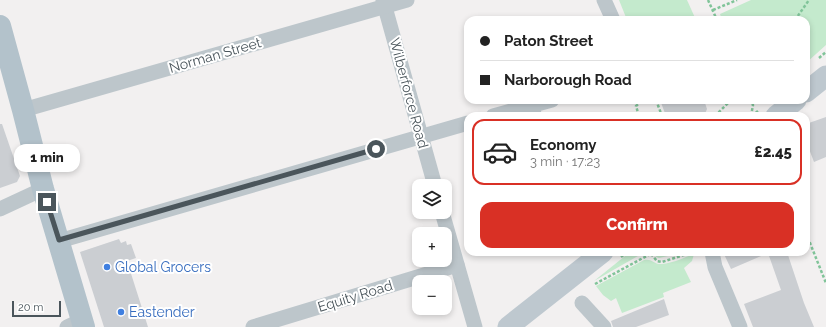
<!DOCTYPE html>
<html lang="en">
<head>
<meta charset="utf-8">
<style>
	:root { --surface:#fff; --page:#f2f2f2; --text:#222; --muted:#767676; --line:#e0e0e0; --accent:#d93025 }
	body { margin:0; font-family:Raleway,sans-serif; background:var(--page); color:var(--text); height:100vh; display:flex; flex-direction:column; font-size:15px; white-space:nowrap }
	* { box-sizing:border-box; margin:0 }
	p { font-size:13px; color:var(--muted) }
	.icon { flex:none; width:22px; height:22px; fill:none; stroke:currentColor; stroke-width:2; stroke-linecap:round; stroke-linejoin:round }
	.map { position:relative; flex:1; overflow:hidden }
	.details { position:absolute; left:464px; top:112px; width:346px; height:144px; display:flex; flex-direction:column; background:var(--surface); border-radius:12px; box-shadow:0 2px 6px #0003 }
	.details>* { flex:none }
	.hud { position:absolute; left:464px; top:16px; width:346px; height:88px; border-radius:12px; box-shadow:0 2px 6px #0003; display:grid; align-content:center; height:88px; padding:0 16px; background:var(--surface) }
	.tools { position:absolute; left:412px; top:179px; display:grid; gap:8px }
	.tools a { display:grid; place-items:center; width:40px; height:40px; border-radius:8px; background:var(--surface); box-shadow:0 2px 6px #0003; font-size:20px }
	.scale { position:absolute; left:12px; bottom:10px; width:49px; box-sizing:border-box; padding-left:4px; border:2px solid #4a555b; border-top:0; font-size:11px; line-height:14px; white-space:nowrap; color:#4a555b; -webkit-text-stroke:3px #fff; paint-order:stroke }
	.end { position:absolute; width:18px; height:18px; margin:-9px; border:5px solid #4a555b; background:#fff; box-shadow:0 0 0 2px #fff }
	.from { border-radius:50% }
	.bubble { position:absolute; height:28px; border-radius:12px; background:var(--surface); box-shadow:0 2px 6px #0003; font-size:13px; font-weight:800; line-height:28px; text-align:center }
	.hud b { display:flex; align-items:center; gap:14px; height:38px; font-size:15px }
	.hud b+b { border-top:1px solid var(--line) }
	.hud i { width:10px; height:10px; background:var(--text) }
	ul { padding:7px 0 0; list-style:none }
	li { display:flex; align-items:center; gap:12px; height:66px; margin:0 8px 6px; padding:0 8px; border:2px solid transparent; border-radius:12px }
	li div { flex:1 }
	li b { display:block; font-size:15px }
	li em { font-style:normal; font-weight:800 }
	li.active { border-color:var(--accent) }
	li>.icon { width:36px; height:36px; stroke-width:1.5 }
	.action { display:flex; gap:8px; margin-top:auto; padding:8px 16px }
	.action a { flex:1; height:46px; border-radius:12px; background:var(--accent); color:#fff; font-size:16px; font-weight:800; line-height:46px; text-align:center }
	.map>svg:first-child { display:block }
</style>
</head>
<body>
<div class="map">
<svg width="826" height="327" viewBox="0 0 826 327">
	<rect width="100%" height="100%" fill="#f2f0f0"/>
	<g fill="#c4eacd">
		<path d="M619,0H687L696,20H627Z"/>
		<path d="M751,0H826V45L806,63V20H722L720,14Z"/>
		<path d="M630,252H645L594,281Z"/>
		<path d="M660,252H686L659,258L656,257L657,254Z"/>
		<path d="M694,254L692,261L684,268L691,282L663,293L664,297L622,313L616,298L611,301L603,295L596,286L644,260C653,258 654,265 662,264C673,263 683,258 694,254Z"/>
	</g>
	<g fill="#cbced2">
		<path d="M660,100H704L707,109L704,116H666Z"/>
		<path d="M826,117V157L814,162L806,141V124Z"/>
		<path d="M0,124H2L20,176L17,182L0,188Z"/>
		<path d="M119,239L121,243L126,241L127,245L131,244L136,258L127,261L148,327H104L80,252Z"/>
		<path d="M723,252H787L804,303L814,327H753L744,304L781,290L768,253L731,269Z"/>
		<path d="M664,299L669,315L636,327H613L611,321Z"/>
	</g>
	<g fill="none" stroke-linecap="round" stroke-linejoin="round">
		<g stroke="#80c499" stroke-width="2.5" stroke-dasharray="3 2" stroke-linecap="butt">
			<path d="M708,0L717,20"/>
			<path d="M713,10L737,0"/>
			<path d="M795,20L809,0"/>
			<path d="M819,58L826,52"/>
			<path d="M656,100L662,116"/>
			<path d="M639,116L636,106L643,100"/>
			<path d="M665,116H666"/>
			<path d="M715,116L731,100"/>
			<path d="M751,116L753,105L751,100"/>
			<path d="M752,116L758,111"/>
			<path d="M806,233L826,283"/>
			<path d="M651,254L657,261L662,262L693,252"/>
			<path d="M621,257L627,252"/>
			<path d="M595,284L654,252"/>
		</g>
		<path stroke="#bdc6cb" stroke-width="7" d="M535,105L539,116"/>
		<g stroke="#bdc6cb" stroke-width="15">
			<path d="M383,0L435,186"/>
			<path d="M604,0L613,20"/>
			<path d="M23,110L407,0"/>
			<path d="M493,116L552,100"/>
			<path d="M0,209L43,189"/>
			<path d="M442,212L475,327"/>
			<path d="M59,241L468,123"/>
			<path d="M712,252L715,267L740,327"/>
			<path d="M582,303L604,327"/>
			<path d="M67,327L82,320"/>
			<path d="M253,327L457,265"/>
		</g>
		<g stroke="#bec8cf" stroke-width="21">
			<path d="M806,92L826,76"/>
			<path d="M776,116L796,100"/>
			<path d="M508,327L603,252"/>
		</g>
		<path stroke="#b3c2cb" stroke-width="22" d="M0,26L23,110L43,189L84,327"/>
	</g>
	<g fill="none" stroke-linecap="round" stroke-linejoin="round">
		<path stroke="#4a555b" stroke-width="5" d="M47,202L59,240L376,149"/>
	</g>
	<g fill="#3f7fe0" stroke="#fff" stroke-width="1.5">
		<circle cx="107" cy="267" r="4"/>
		<circle cx="121" cy="312" r="4"/>
	</g>
	<g text-anchor="middle" stroke-width="4" stroke-linejoin="round" paint-order="stroke">
		<g font-size="14" fill="#4a555b" stroke="#fff">
			<text transform="translate(215 55) rotate(-16)" y="5">Norman Street</text>
			<text transform="translate(409 93) rotate(75)" y="5">Wilberforce Road</text>
			<text transform="translate(355 296) rotate(-17)" y="5">Equity Road</text>
		</g>
		<g font-size="14" fill="#366cbe" stroke="#fff" text-anchor="start">
			<text x="115" y="272">Global Grocers</text>
			<text x="129" y="317">Eastender</text>
		</g>
	</g>
</svg>
<div class="tools">
<a><svg class="icon" aria-label="layers" viewBox="0 0 24 24"><path d="M12 4l9 5-9 5-9-5zM3 14l9 5 9-5"/></svg></a>
<a>+</a>
<a>−</a>
</div>
<div class="scale">20 m</div>
<i class="end from" style="left:376px;top:149px"></i>
<i class="end" style="left:47px;top:202px"></i>
<div class="bubble" style="left:14px;top:144px;width:66px">1 min</div>
<div class="hud">
<b><i class="from"></i>Paton Street</b>
<b><i></i>Narborough Road</b>
</div>
<section class="details">
<ul>
<li class="active"><svg class="icon" aria-label="car" viewBox="0 0 24 24"><path d="M5 17H2v-5l4-1 3-4h7l3 4 3 1v5h-3M9 17h6M6 11h13"/><circle cx="7" cy="17" r="2"/><circle cx="17" cy="17" r="2"/></svg><div><b>Economy</b><p>3 min · 17:23</p></div><em>£2.45</em></li>
</ul>
<div class="action"><a>Confirm</a></div>
</section>
</div>
</body>
</html>
